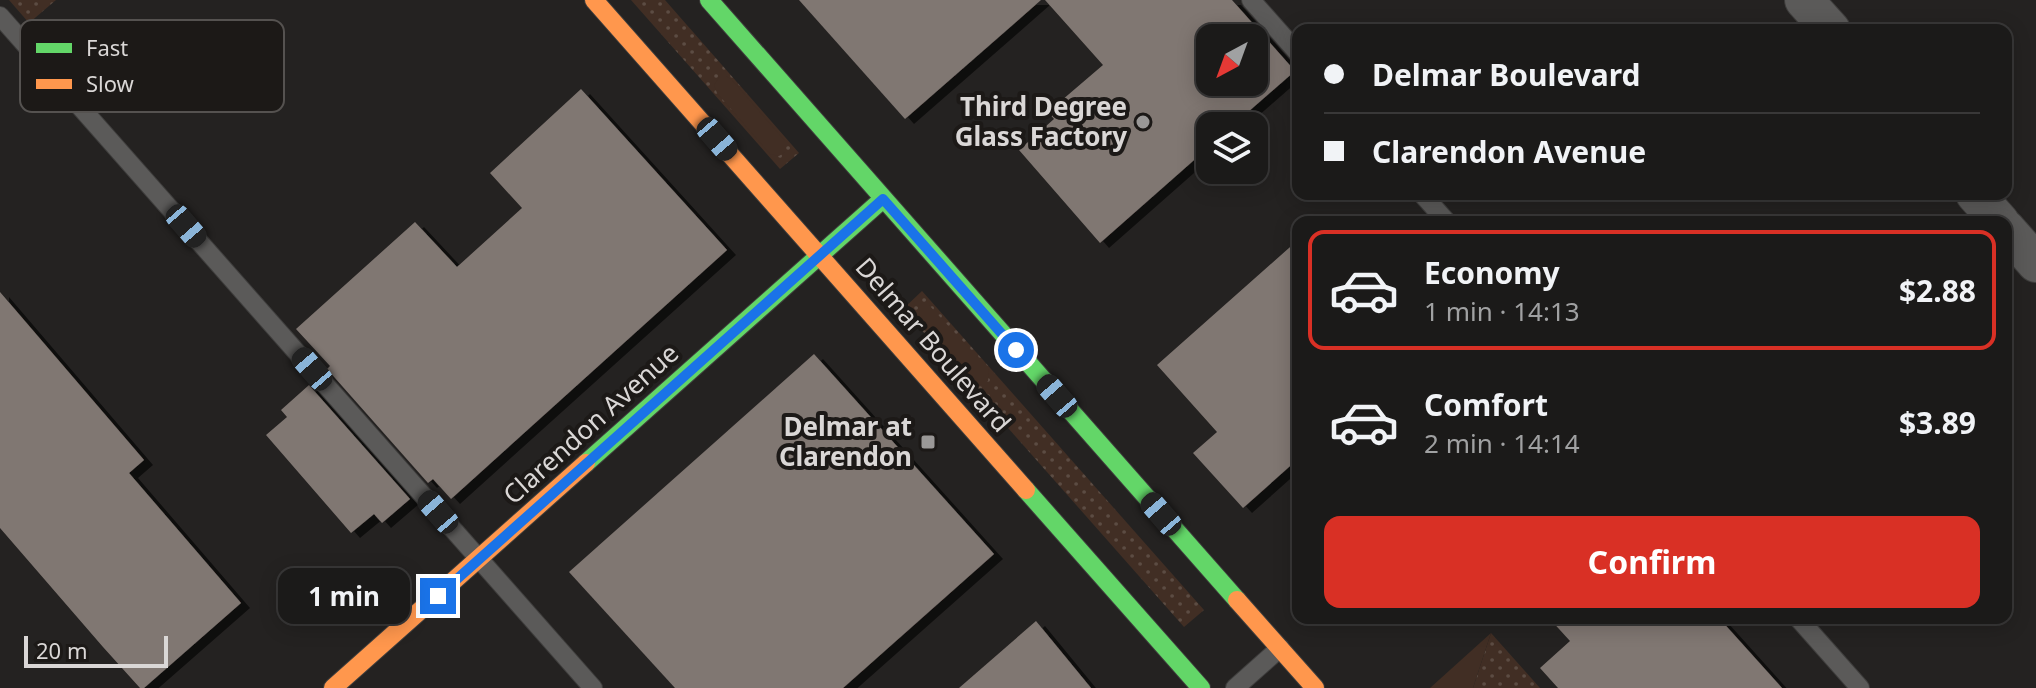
<!DOCTYPE html>
<html lang="en">
<head>
<meta charset="utf-8">
<style>
	:root { --surface:#1b1a19; --page:#242322; --text:#f1f3f6; --muted:#a0a1a2; --line:#393838; --accent:#d93025 }
	body { margin:0; font-family:"Noto Sans",sans-serif; background:var(--page); color:var(--text); height:100vh; display:flex; flex-direction:column; font-size:30px; white-space:nowrap }
	* { box-sizing:border-box; margin:0 }
	p { font-size:26px; color:var(--muted) }
	.icon { flex:none; width:44px; height:44px; fill:none; stroke:currentColor; stroke-width:2; stroke-linecap:round; stroke-linejoin:round }
	.map { position:relative; flex:1; overflow:hidden }
	.sheet { position:absolute; left:1292px; top:216px; width:720px; height:408px; display:flex; flex-direction:column; background:var(--surface); border-radius:16px; box-shadow:0 4px 20px #0003,0 0 0 2px var(--line) }
	.sheet>* { flex:none }
	.hud { position:absolute; left:1292px; top:24px; width:720px; height:176px; border-radius:16px; box-shadow:0 4px 20px #0003,0 0 0 2px var(--line); display:grid; align-content:center; height:176px; padding:0 32px; background:var(--surface) }
	.needle { width:52px; rotate:221deg }
	.tools { position:absolute; left:1196px; top:24px; display:grid; gap:16px }
	.tools a { display:grid; place-items:center; width:72px; height:72px; border-radius:16px; background:var(--surface); box-shadow:0 4px 20px #0003,0 0 0 2px var(--line); font-size:40px }
	.scale { position:absolute; left:24px; bottom:20px; width:144px; box-sizing:border-box; padding-left:8px; border:4px solid #dad7d6; border-top:0; font-size:22px; line-height:28px; white-space:nowrap; color:#dad7d6; -webkit-text-stroke:6px #1c1917; paint-order:stroke }
	.end { position:absolute; width:36px; height:36px; margin:-18px; border:10px solid #1a73e8; background:#fff; box-shadow:0 0 0 4px #fff }
	.from { border-radius:50% }
	.bubble { position:absolute; height:56px; border-radius:16px; background:var(--surface); box-shadow:0 4px 20px #0003,0 0 0 2px var(--line); font-size:26px; font-weight:700; line-height:56px; text-align:center }
	.car { position:absolute; width:24px; height:48px; margin:-24px -12px; border-radius:10px; box-shadow:0 0 6px 2px #0007; background:linear-gradient(#222 24%,#8ab4d8 0 40%,#222 0 76%,#8ab4d8 0 86%,#222 0) }
	.hud b { display:flex; align-items:center; gap:28px; height:76px; font-size:30px }
	.hud b+b { border-top:2px solid var(--line) }
	.hud i { width:20px; height:20px; background:var(--text) }
	ul { padding:14px 0 0; list-style:none }
	li { display:flex; align-items:center; gap:24px; height:120px; margin:0 16px 12px; padding:0 16px; border:4px solid transparent; border-radius:16px }
	li div { flex:1 }
	li b { display:block; font-size:30px }
	li em { font-style:normal; font-weight:700 }
	li.on { border-color:var(--accent) }
	li>.icon { width:72px; height:72px; stroke-width:1.5 }
	.cta { display:flex; gap:16px; margin-top:auto; padding:16px 32px }
	.cta a { flex:1; height:92px; border-radius:16px; background:var(--accent); color:#fff; font-size:32px; font-weight:700; line-height:92px; text-align:center }
	.map>svg:first-child { display:block }
</style>
</head>
<body>
<div class="map">
<svg width="2036" height="688" viewBox="0 0 2036 688">
	<defs>
		<pattern id="grass-dots" width="8" height="8" patternUnits="userSpaceOnUse" patternTransform="scale(2)"><rect width="8" height="8" fill="#412e24"/><path d="M2 2h.1M6 6h.1" fill="none" stroke="#5c4c43" stroke-width="1.8" stroke-linecap="round"/></pattern>
		<filter id="shadow"><feDropShadow dx="9" dy="5" stdDeviation="0" flood-color="#0009"/></filter>
	</defs>
	<rect width="100%" height="100%" fill="#242221"/>
	<g fill="url(#grass-dots)">
		<path d="M9,0H56L29,23Z"/>
		<path d="M631,0H665L799,153L780,169Z"/>
		<path d="M922,291L1204,610L1184,627L903,309Z"/>
		<path d="M1491,633L1540,688H1473Z"/>
	</g>
	<g fill="#412e24">
		<path d="M720,76H726L732,80L785,141V152L779,156L770,154L717,93L714,85Z"/>
		<path d="M929,305L989,370L988,381L982,385L973,383L920,322L919,310Z"/>
		<path d="M1491,633L1473,688H1430Z"/>
	</g>
	<g fill="#807772" fill-rule="evenodd" filter="url(#shadow)">
		<path d="M799,0H1041L905,119Z"/>
		<path d="M1045,0H1232L1295,71L1232,126H1210V146L1100,243L1019,150L1054,119L1048,112L1103,65ZM1210,38H1254V82H1210Z"/>
		<path d="M581,89L727,250L451,499L433,479L428,483L327,369L330,366L296,329L415,222L457,267L522,208L490,173Z"/>
		<path d="M1298,240V459L1243,508L1193,453L1217,432L1157,365Z"/>
		<path d="M0,292L144,460L129,473L241,603L144,688H140L103,647L0,528Z"/>
		<path d="M814,354L994,554L843,688H675L569,572Z"/>
		<path d="M309,385L410,499L382,523L374,514L351,533L266,435L287,417L281,410Z"/>
		<path d="M1549,618H1719L1782,688H1558L1540,668L1570,641Z"/>
		<path d="M1036,621L1091,688H959Z"/>
	</g>
	<g fill="none" stroke-linecap="round" stroke-linejoin="round">
		<defs>
			<g id="lane">
				<path d="M1251,0L1298,53"/>
				<path d="M0,16L593,688"/>
				<path d="M1422,194L1447,222"/>
				<path d="M1798,618L1860,688"/>
				<path d="M1235,688L1280,648"/>
			</g>
			<g id="street">
				<path d="M1804,0L1831,30"/>
				<path d="M1975,194L2000,222"/>
				<path d="M2006,229L2036,263"/>
			</g>
			<g id="fast">
				<path d="M709,0L1237,600"/>
				<path d="M586,463L883,199"/>
				<path d="M1026,490L1201,688"/>
			</g>
			<g id="slow">
				<path d="M594,0L1026,490"/>
				<path d="M1237,600L1315,688"/>
				<path d="M333,688L586,463"/>
			</g>
		</defs>
		<use href="#lane" stroke="#3e3d3c" stroke-width="20"/>
		<use href="#street" stroke="#3e3d3c" stroke-width="40"/>
		<use href="#fast" stroke="#3e3d3c" stroke-width="20"/>
		<use href="#slow" stroke="#3e3d3c" stroke-width="20"/>
		<use href="#lane" stroke="#5b5a59" stroke-width="18"/>
		<use href="#street" stroke="#5b5a59" stroke-width="38"/>
		<use href="#fast" stroke="#63d668" stroke-width="18"/>
		<use href="#slow" stroke="#ff974d" stroke-width="18"/>
	</g>
	<g fill="none" stroke-linecap="round" stroke-linejoin="round">
		<path stroke="#1a73e8" stroke-width="10" d="M438,596L883,199L1016,350"/>
	</g>
	<g fill="#9a9897" stroke="#1c1917" stroke-width="3">
		<circle cx="1143" cy="122" r="8"/>
		<rect x="920" y="434" width="16" height="16" rx="4"/>
	</g>
	<g text-anchor="middle" stroke-width="8" stroke-linejoin="round" paint-order="stroke">
		<g font-size="26" font-weight="bold" fill="#dad7d6" stroke="#1c1917" text-anchor="end">
			<text x="1127" y="116">Third Degree<tspan x="1127" dy="30">Glass Factory</tspan></text>
			<text x="912" y="436">Delmar at<tspan x="912" dy="30">Clarendon</tspan></text>
		</g>
		<g font-size="26" fill="#dad7d6" stroke="#1c1917">
			<text transform="translate(933 345) rotate(49)" y="9">Delmar Boulevard</text>
			<text transform="translate(591 424) rotate(-42)" y="9">Clarendon Avenue</text>
		</g>
	</g>
	<rect x="20" y="20" width="264" height="92" rx="12" fill="#1c1917" stroke="#555250" stroke-width="2"/>
	<rect x="36" y="43" width="36" height="10" fill="#63d668"/>
	<rect x="36" y="79" width="36" height="10" fill="#ff974d"/>
	<g font-size="22" fill="#dad7d6">
		<text x="86" y="56">Fast</text>
		<text x="86" y="92">Slow</text>
	</g>
</svg>
<div class="tools">
<a><svg class="needle" viewBox="-14 -14 28 28"><path d="M0-13l5 13h-10z" fill="#e53935"/><path d="M0 13l5-13h-10z" fill="#a0a1a2"/></svg></a>
<a><svg class="icon" aria-label="layers" viewBox="0 0 24 24"><path d="M12 4l9 5-9 5-9-5zM3 14l9 5 9-5"/></svg></a>
</div>
<div class="scale">20 m</div>
<i class="end from" style="left:1016px;top:350px"></i>
<i class="end" style="left:438px;top:596px"></i>
<div class="bubble" style="left:278px;top:568px;width:132px">1 min</div>
<i class="car" style="left:717px;top:139px;rotate:139deg"></i>
<i class="car" style="left:186px;top:226px;rotate:139deg"></i>
<i class="car" style="left:312px;top:369px;rotate:319deg"></i>
<i class="car" style="left:1057px;top:396px;rotate:319deg"></i>
<i class="car" style="left:438px;top:512px;rotate:319deg"></i>
<i class="car" style="left:1161px;top:514px;rotate:319deg"></i>
<div class="hud">
<b><i class="from"></i>Delmar Boulevard</b>
<b><i></i>Clarendon Avenue</b>
</div>
<section class="sheet">
<ul>
<li class="on"><svg class="icon" aria-label="car" viewBox="0 0 24 24"><path d="M5 17H2v-5l4-1 3-4h7l3 4 3 1v5h-3M9 17h6M6 11h13"/><circle cx="7" cy="17" r="2"/><circle cx="17" cy="17" r="2"/></svg><div><b>Economy</b><p>1 min · 14:13</p></div><em>$2.88</em></li>
<li><svg class="icon" aria-label="car" viewBox="0 0 24 24"><path d="M5 17H2v-5l4-1 3-4h7l3 4 3 1v5h-3M9 17h6M6 11h13"/><circle cx="7" cy="17" r="2"/><circle cx="17" cy="17" r="2"/></svg><div><b>Comfort</b><p>2 min · 14:14</p></div><em>$3.89</em></li>
</ul>
<div class="cta"><a>Confirm</a></div>
</section>
</div>
</body>
</html>
